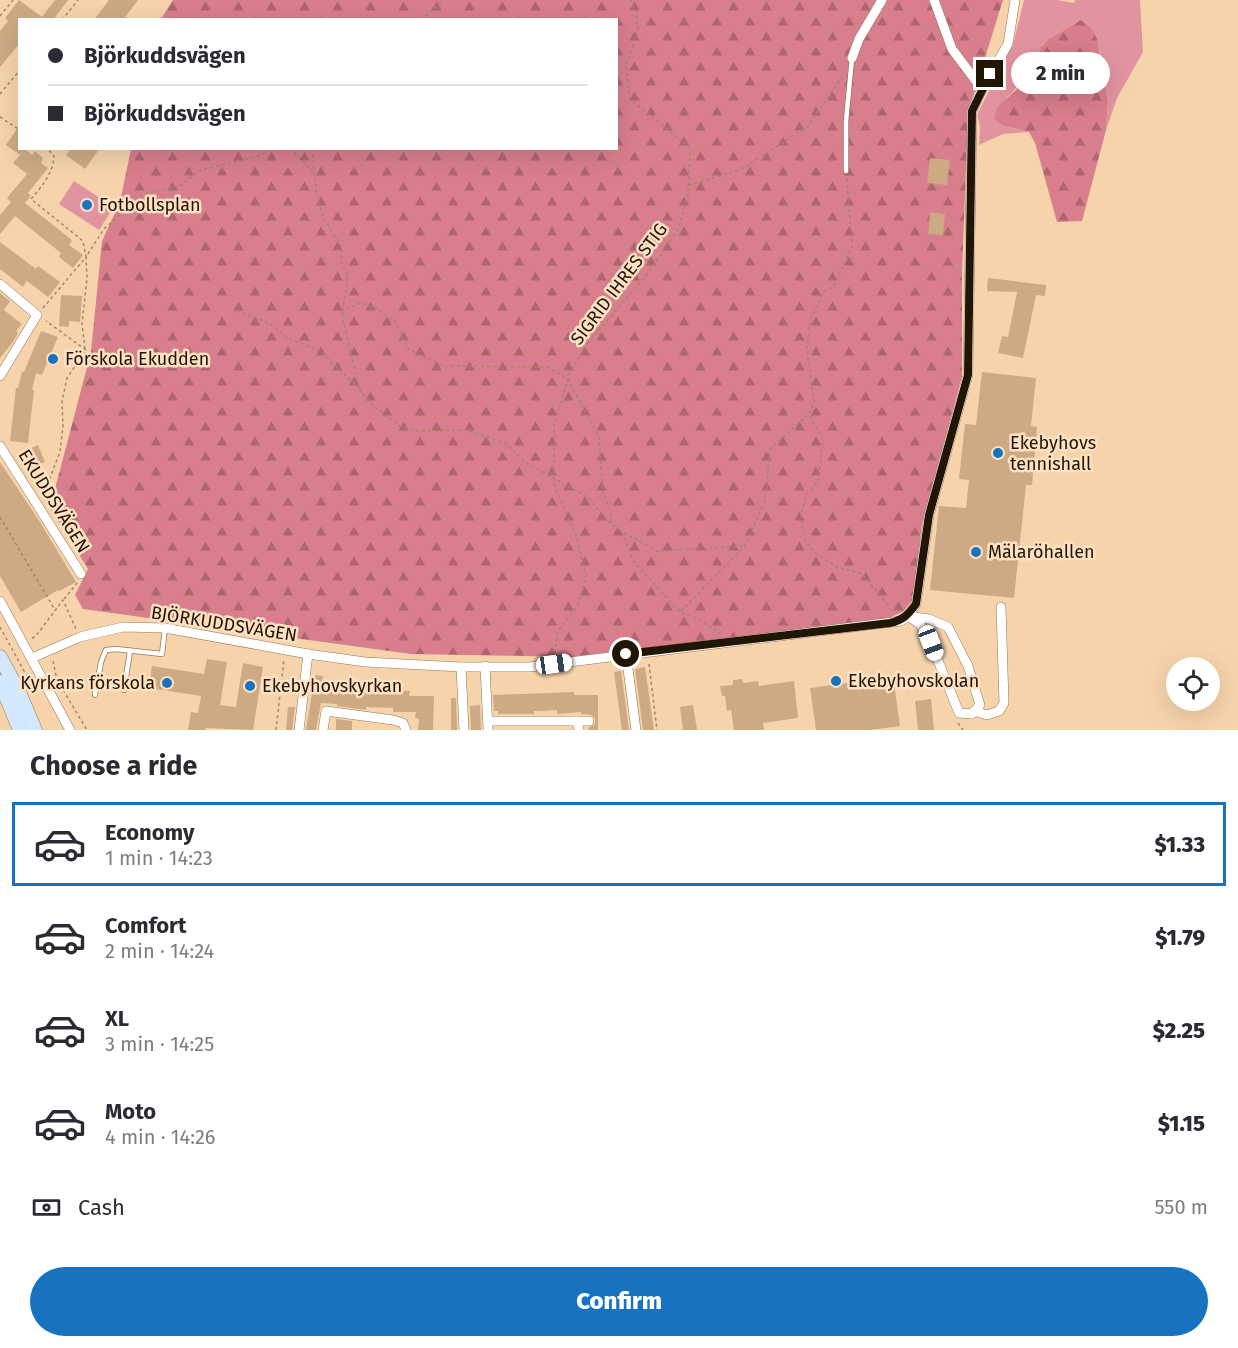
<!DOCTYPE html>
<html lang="en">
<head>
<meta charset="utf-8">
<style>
	:root { --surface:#fff; --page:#f2f2f3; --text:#2b2b33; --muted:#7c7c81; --line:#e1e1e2; --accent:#1773c0 }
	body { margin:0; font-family:"Fira Sans",sans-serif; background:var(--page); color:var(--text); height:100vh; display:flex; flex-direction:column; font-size:22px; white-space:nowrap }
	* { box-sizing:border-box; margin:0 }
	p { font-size:20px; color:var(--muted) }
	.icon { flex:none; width:33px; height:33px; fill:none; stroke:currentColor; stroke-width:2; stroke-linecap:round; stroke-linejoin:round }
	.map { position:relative; height:730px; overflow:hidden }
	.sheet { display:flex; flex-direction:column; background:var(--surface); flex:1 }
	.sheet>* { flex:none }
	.hud { position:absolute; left:18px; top:18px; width:600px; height:132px; border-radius:0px; box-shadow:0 6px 24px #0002; display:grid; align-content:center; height:132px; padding:0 30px; background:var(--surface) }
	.controls { position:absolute; left:1166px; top:657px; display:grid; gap:12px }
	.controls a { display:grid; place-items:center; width:54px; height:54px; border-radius:50%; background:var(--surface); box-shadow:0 6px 24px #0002; font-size:30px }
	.end { position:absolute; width:27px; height:27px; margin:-14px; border:8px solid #211506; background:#fff; box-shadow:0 0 0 3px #fff }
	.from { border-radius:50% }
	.bubble { position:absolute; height:42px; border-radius:21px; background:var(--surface); box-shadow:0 6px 24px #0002; font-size:20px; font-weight:800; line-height:42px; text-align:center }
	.car { position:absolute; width:18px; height:36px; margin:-18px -9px; border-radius:8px; box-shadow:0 0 4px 2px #0007; background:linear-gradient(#fff 24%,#345 0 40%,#fff 0 76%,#345 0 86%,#fff 0) }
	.hud b { display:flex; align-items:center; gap:21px; height:57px; font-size:22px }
	.hud b+b { border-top:2px solid var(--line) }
	.hud i { width:15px; height:15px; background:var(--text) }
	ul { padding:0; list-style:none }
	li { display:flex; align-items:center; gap:18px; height:84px; margin:0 12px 9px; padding:0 18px; border:3px solid transparent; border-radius:0px }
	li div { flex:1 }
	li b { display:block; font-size:22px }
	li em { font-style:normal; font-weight:800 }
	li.selected { border-color:var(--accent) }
	li>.icon { width:54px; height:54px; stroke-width:1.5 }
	h2 { padding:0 30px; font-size:27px; line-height:72px }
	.pay { display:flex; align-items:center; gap:15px; height:66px; padding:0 30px; font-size:22px }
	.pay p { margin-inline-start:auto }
	.action { display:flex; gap:12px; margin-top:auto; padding:12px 30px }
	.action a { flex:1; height:69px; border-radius:36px; background:var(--accent); color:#fff; font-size:24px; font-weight:800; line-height:69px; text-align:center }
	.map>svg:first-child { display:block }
</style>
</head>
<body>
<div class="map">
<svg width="1238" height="730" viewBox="0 0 1238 730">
	<defs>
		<pattern id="forest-firs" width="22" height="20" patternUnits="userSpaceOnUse" patternTransform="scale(1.5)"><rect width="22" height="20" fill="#d97e8d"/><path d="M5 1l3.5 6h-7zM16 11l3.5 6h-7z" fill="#b06671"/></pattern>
	</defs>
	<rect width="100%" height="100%" fill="#f6d3ab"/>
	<g fill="#e194a0">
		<path d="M1024,0H1057L1074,3L1075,0H1140L1143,52L1117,98L1106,130L1108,101L1100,51L1081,20C1068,28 1051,36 1042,48C1029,65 1023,84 1006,98L1004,126L1028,132L1003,134L979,145L980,126L977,115L1014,41Z"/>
		<path d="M74,181L114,207L99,230L59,204Z"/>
	</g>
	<g fill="url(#forest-firs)">
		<path d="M173,0H1003L968,112L962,275V376L922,524L913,599L904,611L889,618L572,657L411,654L83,609L75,595L88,569L50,508L91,352L102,241L120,202L131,149L616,148V20L161,19Z"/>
		<path d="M1081,20L1091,28L1097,39L1108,101L1106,130L1082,221L1057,222L1035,143L1029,132L1004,126L994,119L997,107L1016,90L1041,48L1049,39Z"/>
	</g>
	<g fill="#cdaa84">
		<path d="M19,0L42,17L55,0H68L53,20H20V43L0,67V31L8,21L5,18Z"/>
		<path d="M109,0H138L123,20H94Z"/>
		<path d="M19,126L20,148H24L32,155L35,151L43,158L41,163L48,168L28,193L31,196L25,203L72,240L69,245L83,255L73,268L59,257L61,253L15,216L0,234V215L11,202L7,198L27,174L13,163L20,155L6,145Z"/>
		<path d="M71,148H100L85,169L66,155Z"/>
		<path d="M930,158L950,160L947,185L927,183Z"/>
		<path d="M930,212L945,214L943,235L928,234Z"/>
		<path d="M0,242L36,269L38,266L60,282L48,297L27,281L23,287L0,269Z"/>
		<path d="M988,278L1046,285L1045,296L1036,295L1023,358L998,353L1002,336L1008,337L1017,292L987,291Z"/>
		<path d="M0,293L10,301L4,310L22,324L16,331L18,333L13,342L0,358Z"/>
		<path d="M61,295L82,296L80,322L69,321V327L59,326Z"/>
		<path d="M41,331L58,337L42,375L36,373L32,390H34L28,443L10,441L16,388H18L22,372H24Z"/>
		<path d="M982,372L1036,378L1031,426L1037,427L1032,485H1026L1014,598L930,590L939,506L966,508L969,480L959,479L965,424L976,425Z"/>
		<path d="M38,445L45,462L27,470L20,453Z"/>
		<path d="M0,462L40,522L76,582L59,591L58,590L21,612L0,576Z"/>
		<path d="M207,659L227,662L220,705L236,707L243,663L263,667L253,730L206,728L205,730H188L191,712L198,713L201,696L149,688L152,666L204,674Z"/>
		<path d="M645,667L654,730H643L635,669Z"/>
		<path d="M621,671L629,730H622L614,672Z"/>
		<path d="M315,675L323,676L321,685L353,686V690L410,691L409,696H434L433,730H418L419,719L415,718L416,712H393V708L366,707V710L337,706V704L321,703L316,730H306Z"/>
		<path d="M893,677L900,726L870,730H816L810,688Z"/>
		<path d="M742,679L743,683L758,681L759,686L794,681L798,718L763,723L764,730H734L731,710L727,711L725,696H722L720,686L733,685V680Z"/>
		<path d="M574,692V695H598V730H589L588,728L595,724V718L592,715L581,714V712L557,714V710L542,711H534V714H498V711H494L493,695Z"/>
		<path d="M451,698H456L457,730H451Z"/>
		<path d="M931,699L934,730H918L915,701Z"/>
		<path d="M480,705L481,730H471L470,706Z"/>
		<path d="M693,705L697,730H683L680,707Z"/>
		<path d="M288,707H295L292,730H286Z"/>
		<path d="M336,719L352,721V730H336Z"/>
	</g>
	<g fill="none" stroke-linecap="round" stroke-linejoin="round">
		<defs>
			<g id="service">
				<path d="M846,171V121L852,58"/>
				<path d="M124,690L130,651"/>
				<path d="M95,695L101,662L106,650L116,649L162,654L165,628"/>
			</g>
			<g id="minor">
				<path d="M934,0L952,49L982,89"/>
				<path d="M852,58L859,39L882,0"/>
				<path d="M0,284L37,315L0,376"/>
				<path d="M0,446L81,574"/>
				<path d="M0,601L70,730"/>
				<path d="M908,616L929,619L948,627L968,666L980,705L972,714L959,713L931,643L920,624Z"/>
				<path d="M626,654L636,730"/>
				<path d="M32,658L80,637L123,627L165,628L308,654L365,662L461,667H529L901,621L908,616L916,604L929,515L968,375L972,111L982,89L1008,44L1015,0"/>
				<path d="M485,666L488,730"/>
				<path d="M461,667L464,730"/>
				<path d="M974,711L987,715L999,711L1004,703L1001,607"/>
				<path d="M489,721H577L579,730"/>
				<path d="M577,721H589"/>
				<path d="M299,730L308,654"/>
				<path d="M323,730L326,711L393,720L403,723L406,730"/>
			</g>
			<g id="secondary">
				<path d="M0,657L18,690L35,730"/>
				<path d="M0,682L20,730"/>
			</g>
		</defs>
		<use href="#service" stroke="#987853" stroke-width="6"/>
		<use href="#minor" stroke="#987853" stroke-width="10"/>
		<use href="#secondary" stroke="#987853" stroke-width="15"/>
		<g stroke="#a18769" stroke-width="1.5" stroke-dasharray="3 3" stroke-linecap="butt">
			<path d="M0,16L13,0"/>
			<path d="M62,20L78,0"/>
			<path d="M421,20L443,0"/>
			<path d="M0,94L20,70"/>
			<path d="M0,117L20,130"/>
			<path d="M290,148L314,173"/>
			<path d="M312,148L316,190L323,217L342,247L341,262L348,276L342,314L352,359L360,390L370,403L401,427L420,431L467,430L505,443L525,462L587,497L611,524L622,532L633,561L680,612L698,619L721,634"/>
			<path d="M847,179L852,246L834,286L823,292L810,322L807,348L814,402L809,414L823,440L818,482L807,493L801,516L805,541L815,553L837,567L863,574L892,611"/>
			<path d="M689,185L742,169L808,126L842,77"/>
			<path d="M43,308L86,257L83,241L31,199C42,186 53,174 54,156L47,148"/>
			<path d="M237,311L269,323L288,338L321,352L360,389"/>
			<path d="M342,313L348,308L361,303L372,306L395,321L408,349L443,366L547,367L568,379L599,437L603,494L611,512V523"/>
			<path d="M85,349L82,324L87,278L86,257L104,229L143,194L182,185L198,171L258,156L275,148"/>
			<path d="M43,496L60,452L63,426L62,401L67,378L86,350L46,321"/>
			<path d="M0,517L55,610"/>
			<path d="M624,533L657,551L744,546"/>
			<path d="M64,599L78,582"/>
			<path d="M681,611L745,546L765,500L770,449L808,415"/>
			<path d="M0,627L35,691L34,695"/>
			<path d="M32,638L35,637L63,600L76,629"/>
			<path d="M555,653L558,631L578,605L586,576L576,535L554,484V424L570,372L587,344L648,273L678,229L688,196L690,148L630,99L626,65L638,31L636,10L630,0"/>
			<path d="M53,661L57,680L55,681"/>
			<path d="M649,664L657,730"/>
			<path d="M57,680L87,730"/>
			<path d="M958,723L963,730"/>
			<path d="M276,730L284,659"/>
		</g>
		<use href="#service" stroke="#fff" stroke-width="4.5"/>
		<use href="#minor" stroke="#fff" stroke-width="9"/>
		<use href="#secondary" stroke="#d4e8fd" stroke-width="14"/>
	</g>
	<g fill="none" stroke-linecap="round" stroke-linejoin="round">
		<path stroke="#211506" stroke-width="8" d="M626,654L890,623C903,620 908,615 916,604L929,515L968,375L972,111L990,74"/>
	</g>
	<g fill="#1773c0" stroke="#fee1c2" stroke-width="2">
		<circle cx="87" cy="205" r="6"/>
		<circle cx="53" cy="359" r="6"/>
		<circle cx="998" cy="453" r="6"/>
		<circle cx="976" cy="552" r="6"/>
		<circle cx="836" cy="681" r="6"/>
		<circle cx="167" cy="683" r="6"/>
		<circle cx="250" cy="686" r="6"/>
	</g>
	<g text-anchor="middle" stroke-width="5" stroke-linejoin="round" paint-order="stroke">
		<g font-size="18" fill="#211506" stroke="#fee1c2" text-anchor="start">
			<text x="99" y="211">Fotbollsplan</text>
			<text x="65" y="365">Förskola Ekudden</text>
			<text x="1010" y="449">Ekebyhovs<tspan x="1010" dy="21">tennishall</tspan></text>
			<text x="988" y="558">Mälaröhallen</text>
			<text x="848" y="687">Ekebyhovskolan</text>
			<text x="155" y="689" text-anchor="end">Kyrkans förskola</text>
			<text x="262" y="692">Ekebyhovskyrkan</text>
		</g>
		<g font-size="18" fill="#211506" stroke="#fee1c2">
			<text transform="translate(619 284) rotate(-53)" y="6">SIGRID IHRES STIG</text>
			<text transform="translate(54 501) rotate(58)" y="6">EKUDDSVÄGEN</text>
			<text transform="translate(224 624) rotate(9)" y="6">BJÖRKUDDSVÄGEN</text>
		</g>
	</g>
</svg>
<div class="controls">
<a><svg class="icon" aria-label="locate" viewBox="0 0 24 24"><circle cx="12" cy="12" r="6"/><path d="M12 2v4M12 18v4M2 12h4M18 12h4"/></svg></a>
</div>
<i class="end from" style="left:626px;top:654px"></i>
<i class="end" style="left:990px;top:74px"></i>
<div class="bubble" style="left:1011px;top:52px;width:99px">2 min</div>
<i class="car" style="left:931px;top:643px;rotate:159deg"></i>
<i class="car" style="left:554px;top:664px;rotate:82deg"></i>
<div class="hud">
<b><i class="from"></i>Björkuddsvägen</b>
<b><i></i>Björkuddsvägen</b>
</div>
</div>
<section class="sheet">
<h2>Choose a ride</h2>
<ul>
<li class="selected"><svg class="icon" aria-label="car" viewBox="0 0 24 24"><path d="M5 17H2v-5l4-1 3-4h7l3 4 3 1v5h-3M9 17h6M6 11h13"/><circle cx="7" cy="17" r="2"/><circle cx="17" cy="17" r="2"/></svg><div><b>Economy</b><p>1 min · 14:23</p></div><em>$1.33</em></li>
<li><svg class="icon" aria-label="car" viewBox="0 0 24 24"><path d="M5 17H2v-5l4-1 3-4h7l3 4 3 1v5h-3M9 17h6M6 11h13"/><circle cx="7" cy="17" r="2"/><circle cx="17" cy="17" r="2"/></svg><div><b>Comfort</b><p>2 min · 14:24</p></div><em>$1.79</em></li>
<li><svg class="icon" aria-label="car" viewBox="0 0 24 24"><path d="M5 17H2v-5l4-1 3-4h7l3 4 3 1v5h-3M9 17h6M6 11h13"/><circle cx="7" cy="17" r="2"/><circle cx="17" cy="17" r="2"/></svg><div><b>XL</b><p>3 min · 14:25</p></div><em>$2.25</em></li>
<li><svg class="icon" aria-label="car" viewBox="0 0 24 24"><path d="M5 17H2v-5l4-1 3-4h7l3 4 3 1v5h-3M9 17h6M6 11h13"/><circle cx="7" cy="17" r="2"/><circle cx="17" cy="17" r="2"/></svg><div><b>Moto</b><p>4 min · 14:26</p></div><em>$1.15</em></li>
</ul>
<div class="pay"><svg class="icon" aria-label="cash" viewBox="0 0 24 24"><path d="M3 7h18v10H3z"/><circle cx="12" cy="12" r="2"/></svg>Cash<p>550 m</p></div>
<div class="action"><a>Confirm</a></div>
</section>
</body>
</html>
